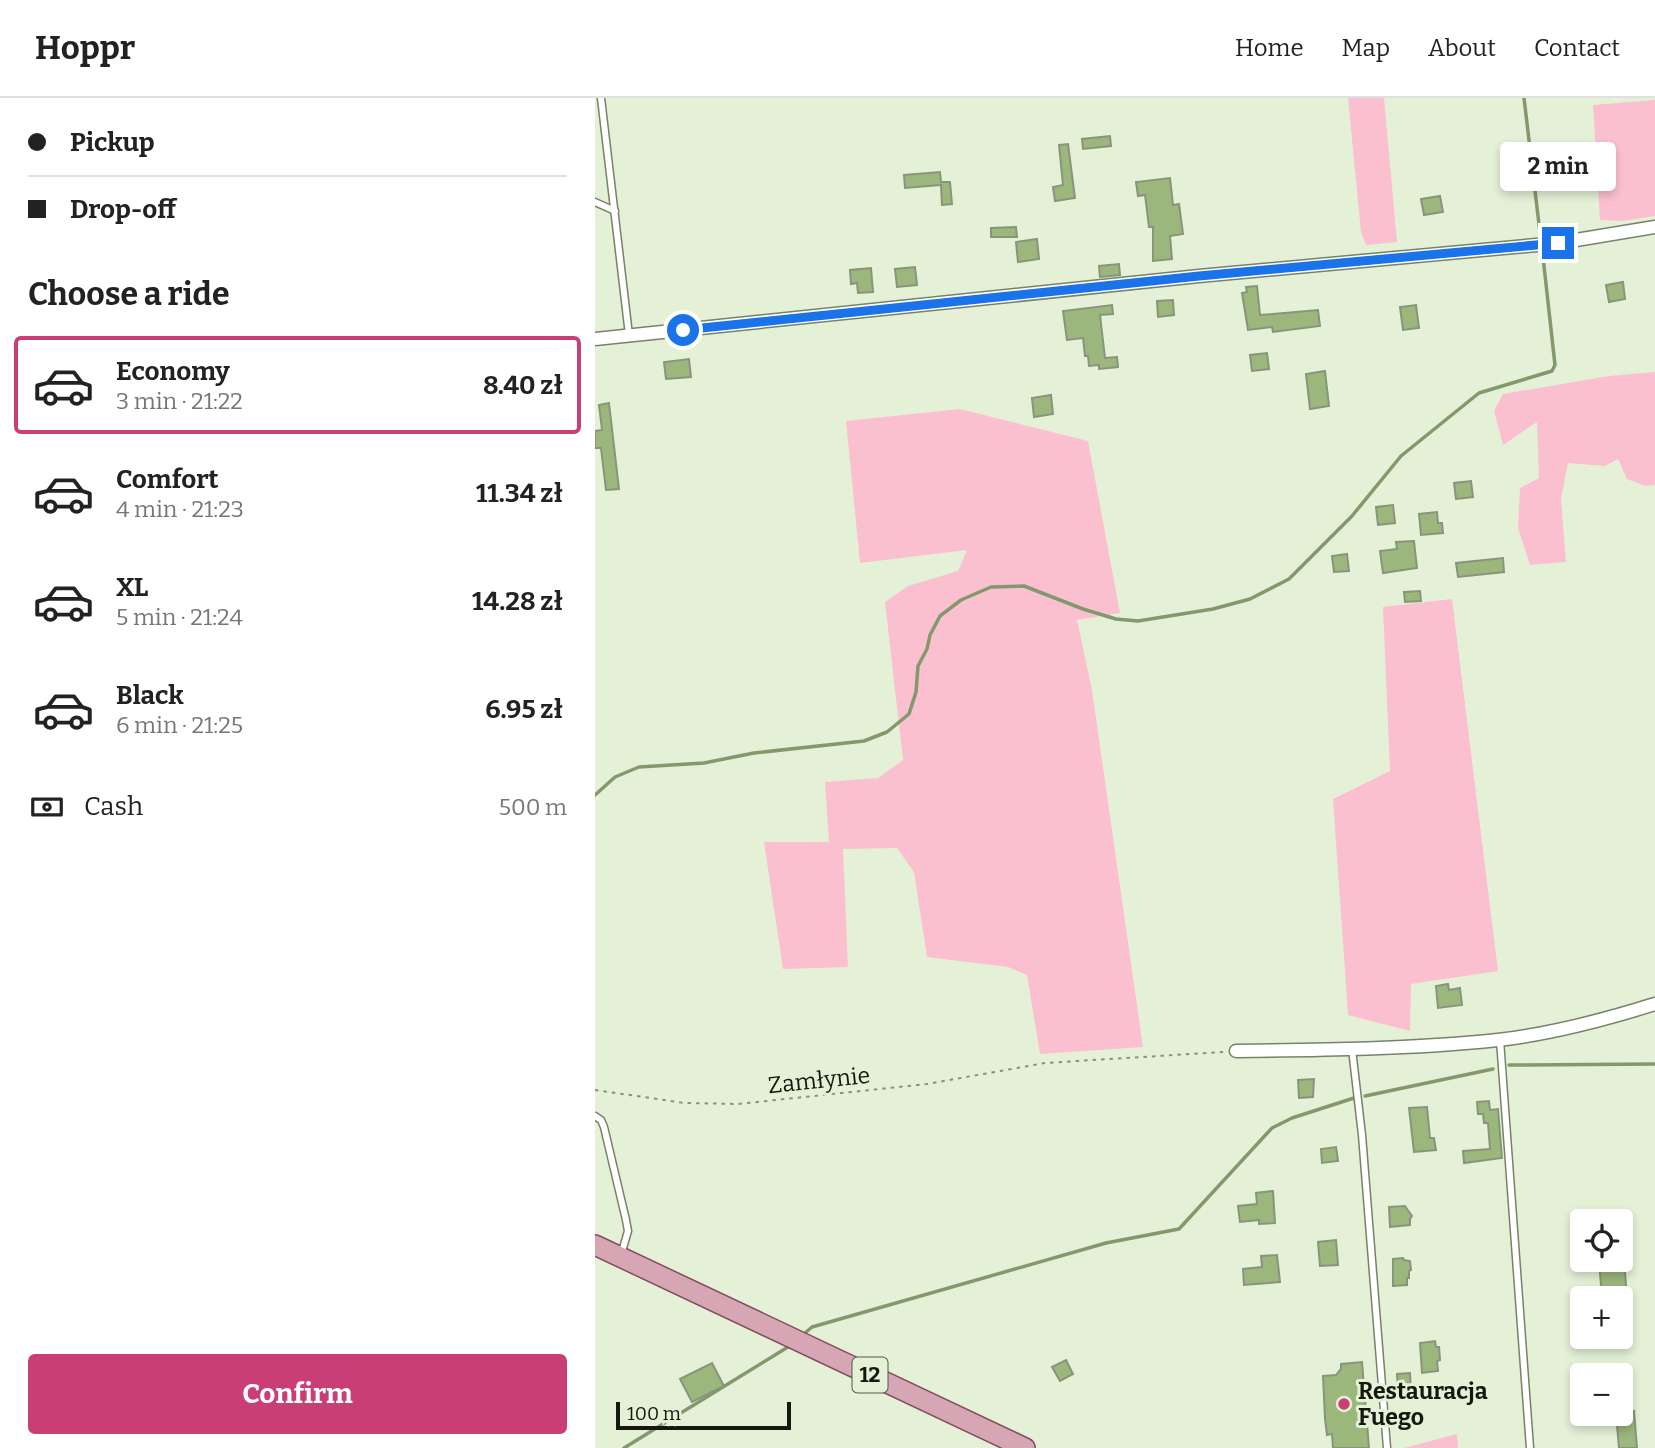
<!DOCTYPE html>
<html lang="en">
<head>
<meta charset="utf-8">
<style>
	:root { --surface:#fff; --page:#f2f2f2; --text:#222; --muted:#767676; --line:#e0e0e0; --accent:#c93e74 }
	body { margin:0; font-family:Bitter,serif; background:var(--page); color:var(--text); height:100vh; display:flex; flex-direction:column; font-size:26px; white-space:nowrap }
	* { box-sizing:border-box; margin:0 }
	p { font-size:23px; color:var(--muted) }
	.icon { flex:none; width:38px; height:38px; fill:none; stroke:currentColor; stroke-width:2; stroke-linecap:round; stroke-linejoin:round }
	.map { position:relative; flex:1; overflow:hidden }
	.panel { display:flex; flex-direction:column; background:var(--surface); width:595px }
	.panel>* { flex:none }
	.hud { display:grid; align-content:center; height:154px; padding:0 28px; background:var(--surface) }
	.buttons { position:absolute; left:975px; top:1111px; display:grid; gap:14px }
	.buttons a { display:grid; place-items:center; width:63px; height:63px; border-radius:7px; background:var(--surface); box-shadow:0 4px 10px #0003; font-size:35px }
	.scale { position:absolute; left:21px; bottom:18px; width:175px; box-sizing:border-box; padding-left:7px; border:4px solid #14180f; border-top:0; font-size:19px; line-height:24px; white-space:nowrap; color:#14180f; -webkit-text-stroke:5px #e4f1d7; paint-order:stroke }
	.end { position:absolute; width:32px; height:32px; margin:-16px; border:9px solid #1a73e8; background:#fff; box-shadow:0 0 0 4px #fff }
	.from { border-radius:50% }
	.bubble { position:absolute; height:49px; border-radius:7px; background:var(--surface); box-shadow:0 4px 10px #0003; font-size:23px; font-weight:700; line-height:49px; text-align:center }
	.hud b { display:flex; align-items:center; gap:24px; height:66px; font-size:26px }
	.hud b+b { border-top:2px solid var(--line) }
	.hud i { width:18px; height:18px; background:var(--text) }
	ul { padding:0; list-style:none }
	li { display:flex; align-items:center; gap:21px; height:98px; margin:0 14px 10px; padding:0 14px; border:4px solid transparent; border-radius:7px }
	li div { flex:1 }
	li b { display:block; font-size:26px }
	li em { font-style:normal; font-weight:700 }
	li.on { border-color:var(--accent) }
	li>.icon { width:63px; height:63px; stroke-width:1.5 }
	h2 { padding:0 28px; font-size:32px; line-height:84px }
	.pay { display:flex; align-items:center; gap:18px; height:77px; padding:0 28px; font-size:26px }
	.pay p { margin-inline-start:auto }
	.action { display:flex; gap:14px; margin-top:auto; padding:14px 28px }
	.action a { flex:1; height:80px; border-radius:7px; background:var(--accent); color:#fff; font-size:28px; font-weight:700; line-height:80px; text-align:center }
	header { display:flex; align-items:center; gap:42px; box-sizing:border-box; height:98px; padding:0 35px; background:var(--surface); border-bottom:2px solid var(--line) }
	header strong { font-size:33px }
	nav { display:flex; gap:38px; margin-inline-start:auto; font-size:24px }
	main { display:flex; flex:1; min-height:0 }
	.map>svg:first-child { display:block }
</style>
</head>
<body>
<header>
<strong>Hoppr</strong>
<nav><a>Home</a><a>Map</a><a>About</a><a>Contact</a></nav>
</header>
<main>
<section class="panel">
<div class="hud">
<b><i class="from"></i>Pickup</b>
<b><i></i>Drop-off</b>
</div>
<h2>Choose a ride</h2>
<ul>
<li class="on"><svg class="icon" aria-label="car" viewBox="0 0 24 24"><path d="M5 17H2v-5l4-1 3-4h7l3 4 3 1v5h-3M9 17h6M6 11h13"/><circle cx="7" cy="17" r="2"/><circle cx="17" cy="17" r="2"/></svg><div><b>Economy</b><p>3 min · 21:22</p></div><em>8.40 zł</em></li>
<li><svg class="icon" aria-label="car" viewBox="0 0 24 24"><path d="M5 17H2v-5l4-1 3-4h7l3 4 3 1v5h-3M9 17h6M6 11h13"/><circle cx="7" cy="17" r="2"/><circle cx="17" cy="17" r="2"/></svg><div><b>Comfort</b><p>4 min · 21:23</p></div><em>11.34 zł</em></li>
<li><svg class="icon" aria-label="car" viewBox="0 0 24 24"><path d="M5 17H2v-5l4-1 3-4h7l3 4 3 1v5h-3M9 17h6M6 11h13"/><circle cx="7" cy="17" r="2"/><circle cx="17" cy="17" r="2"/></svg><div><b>XL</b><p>5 min · 21:24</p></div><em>14.28 zł</em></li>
<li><svg class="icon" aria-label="car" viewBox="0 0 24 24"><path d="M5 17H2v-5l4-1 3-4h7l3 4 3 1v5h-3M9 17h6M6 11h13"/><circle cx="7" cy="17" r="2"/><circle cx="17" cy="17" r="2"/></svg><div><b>Black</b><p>6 min · 21:25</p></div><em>6.95 zł</em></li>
</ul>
<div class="pay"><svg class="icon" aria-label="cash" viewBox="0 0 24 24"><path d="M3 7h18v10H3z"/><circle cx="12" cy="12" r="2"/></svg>Cash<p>500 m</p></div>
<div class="action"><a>Confirm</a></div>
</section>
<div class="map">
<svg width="1060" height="1350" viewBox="0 0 1060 1350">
	<rect width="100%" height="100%" fill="#e4f1d7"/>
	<g fill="#fbc0d0">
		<path d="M753,0H789L802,144L771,147L766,134Z"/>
		<path d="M1060,2V118L1028,123L1005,122L998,7Z"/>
		<path d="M1060,274V387L1050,388L1032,381L1023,361L1010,368L973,365L966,401L971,464L935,467L923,430L925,390L944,380L942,324L908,347L899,313L908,296L1014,278Z"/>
		<path d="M365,311L493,343L525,515L482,522L497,592L548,949L445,956L432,877L413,869L332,859L319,774L302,750L248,751L253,869L188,871L169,744H234L230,684L283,680L308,662L290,504L313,488L363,473L372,452L265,465L251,323Z"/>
		<path d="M857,501L903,873L816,886L815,933L753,917L738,701L795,673L788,509Z"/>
		<path d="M862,1336L863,1350H809Z"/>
	</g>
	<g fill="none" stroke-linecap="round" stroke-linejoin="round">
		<g stroke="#83996c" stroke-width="3.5">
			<path d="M929,0L946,143"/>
			<path d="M0,697L20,679L44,669L109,665L159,655L269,643L292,634L314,616L321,594L323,568L332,551L335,537L345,518L366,502L396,489L429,488L488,511L521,521L543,523L618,511L655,501L694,481L757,418L806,358L884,295L957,273L960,267L947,150"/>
			<path d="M914,967L1060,966"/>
			<path d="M770,998L898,971"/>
			<path d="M210,1235L217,1229L511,1145L584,1131L677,1030L697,1020L759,1000"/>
			<path d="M29,1350L193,1249"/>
		</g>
	</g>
	<g fill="#9bb77c" stroke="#89947c" stroke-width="2">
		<path d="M515,38L516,48L488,51L487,41Z"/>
		<path d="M473,46L480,100L460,103L458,89L468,87L464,47Z"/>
		<path d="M345,74L346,84H355L357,106L347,107L346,87L310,90L309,77Z"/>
		<path d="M575,80L578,107L584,106L588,136L575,138L577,161L558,163V129H554L550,97L543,98L541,84Z"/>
		<path d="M845,98L848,114L829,117L826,101Z"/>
		<path d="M421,129L422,139H396V130Z"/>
		<path d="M442,141L444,161L423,164L421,144Z"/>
		<path d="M524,166L525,177L505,179L504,168Z"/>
		<path d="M320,169L322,187L302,189L300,171Z"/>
		<path d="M276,170L278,194L263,195L262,185L256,186L255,172Z"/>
		<path d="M1028,184L1030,201L1014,204L1011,187Z"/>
		<path d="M662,188L665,217L723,212L725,228L678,234L677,229L653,232L647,195L652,194L651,189Z"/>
		<path d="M578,202L579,217L563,219L562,203Z"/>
		<path d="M517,207L518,216L505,217L510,260L522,259L523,269L504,271V267L494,268L493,258H490L488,240L472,242L468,213Z"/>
		<path d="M821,207L824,230L808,232L805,209Z"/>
		<path d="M672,255L674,271L657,273L655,257Z"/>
		<path d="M94,261L96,279L71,281L69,264Z"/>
		<path d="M730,273L734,308L715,311L711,276Z"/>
		<path d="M456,297L458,316L439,319L437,300Z"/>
		<path d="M14,305L24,391L11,392L6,350H0V333L7,332L4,307Z"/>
		<path d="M876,383L878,399L861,401L859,385Z"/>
		<path d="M798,407L800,425L783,427L781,409Z"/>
		<path d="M842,414L843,425H847L848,435L826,437L824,416Z"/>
		<path d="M819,443L822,470L788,475L785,453L802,451L801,444Z"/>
		<path d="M752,456L754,473L739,474L737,458Z"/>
		<path d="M908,460L909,474L863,479L861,465Z"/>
		<path d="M825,493L826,503L810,504L809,494Z"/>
		<path d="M853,886L854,892L865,890L867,907L843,910L841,888Z"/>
		<path d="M719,981L718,999L704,1000L703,982Z"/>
		<path d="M894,1003L895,1012L903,1011L907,1060L869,1065L868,1053L895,1051L893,1025H889L888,1016H883L882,1004Z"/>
		<path d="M832,1009L835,1040H839L841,1052L819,1054L814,1010Z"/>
		<path d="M741,1049L743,1063L727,1065L726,1051Z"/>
		<path d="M678,1093L680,1125L664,1126V1122L645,1124L643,1108L662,1106L661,1095Z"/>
		<path d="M810,1108L817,1118L815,1121V1127L795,1129L794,1109Z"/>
		<path d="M741,1142L743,1167L725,1168L723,1144Z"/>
		<path d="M682,1157L685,1184L649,1187L648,1171L667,1169L666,1158Z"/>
		<path d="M808,1160L809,1162L815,1163L816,1172L814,1173V1180H812V1187L798,1188V1161Z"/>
		<path d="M1004,1162H1029L1032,1200H1007Z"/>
		<path d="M840,1243L841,1249H844L845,1262L842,1263L843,1273L827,1275L825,1245Z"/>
		<path d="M471,1262L478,1276L465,1283L457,1269Z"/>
		<path d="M767,1264L774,1350H738L737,1336L732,1337L730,1321L728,1278L741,1277L746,1271V1266Z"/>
		<path d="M117,1265L129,1288L97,1304L85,1281Z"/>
		<path d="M815,1275L816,1293L803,1294L802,1276Z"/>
		<path d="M1039,1313L1042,1350H1024L1021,1316Z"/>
	</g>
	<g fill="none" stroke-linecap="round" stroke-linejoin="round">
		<defs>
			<g id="service">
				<path d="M6,0L34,237"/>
				<path d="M0,104L20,113"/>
				<path d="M905,942L935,1350"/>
				<path d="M757,951L767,1037L792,1350"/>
				<path d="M0,1018L6,1022L9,1029L31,1122L33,1133L26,1157"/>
			</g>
			<g id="minor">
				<path d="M0,241L604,178L963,145L1060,129"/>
				<path d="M641,953C728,952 817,951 903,942C956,936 1009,922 1060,906"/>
			</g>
			<path id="primary" d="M0,1147L430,1350"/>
		</defs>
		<use href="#service" stroke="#76826a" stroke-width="9"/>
		<use href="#minor" stroke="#76826a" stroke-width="15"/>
		<use href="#primary" stroke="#824e5b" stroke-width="22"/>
		<path stroke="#88917f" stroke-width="2" stroke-dasharray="3.5 5" stroke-linecap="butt" d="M0,992L90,1005L143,1006L332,986L450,965L628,954"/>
		<use href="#service" stroke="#fff" stroke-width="6"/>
		<use href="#minor" stroke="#fff" stroke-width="12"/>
		<use href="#primary" stroke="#d7a6b5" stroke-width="19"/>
	</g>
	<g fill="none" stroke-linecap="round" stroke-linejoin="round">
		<path stroke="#1a73e8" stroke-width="9" d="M88,232L604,178L963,145"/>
	</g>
	<circle fill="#c93e74" stroke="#e4f1d7" stroke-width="2.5" cx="749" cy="1306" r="7"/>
	<g text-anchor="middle" stroke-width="6" stroke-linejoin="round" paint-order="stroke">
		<rect fill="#e4f1d7" stroke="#52594b" stroke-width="2" x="257.5" y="1259.5" width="35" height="35" rx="5"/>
		<g font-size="21" font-weight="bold" fill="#14180f">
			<text x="275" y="1284">12</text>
		</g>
		<g font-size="23" fill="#14180f" stroke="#e4f1d7">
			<text transform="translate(224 982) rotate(-6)" y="8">Zamłynie</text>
		</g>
		<g font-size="23" font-weight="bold" fill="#14180f" stroke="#e4f1d7" text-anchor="start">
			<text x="763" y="1301">Restauracja<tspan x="763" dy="26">Fuego</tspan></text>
		</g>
	</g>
</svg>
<div class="buttons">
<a><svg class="icon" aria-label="locate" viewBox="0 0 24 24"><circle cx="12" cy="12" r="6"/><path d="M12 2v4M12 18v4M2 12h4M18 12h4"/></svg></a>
<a>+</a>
<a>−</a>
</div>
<div class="scale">100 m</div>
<i class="end from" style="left:88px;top:232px"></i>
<i class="end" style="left:963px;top:145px"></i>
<div class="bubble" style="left:905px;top:44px;width:116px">2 min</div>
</div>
</main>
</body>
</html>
